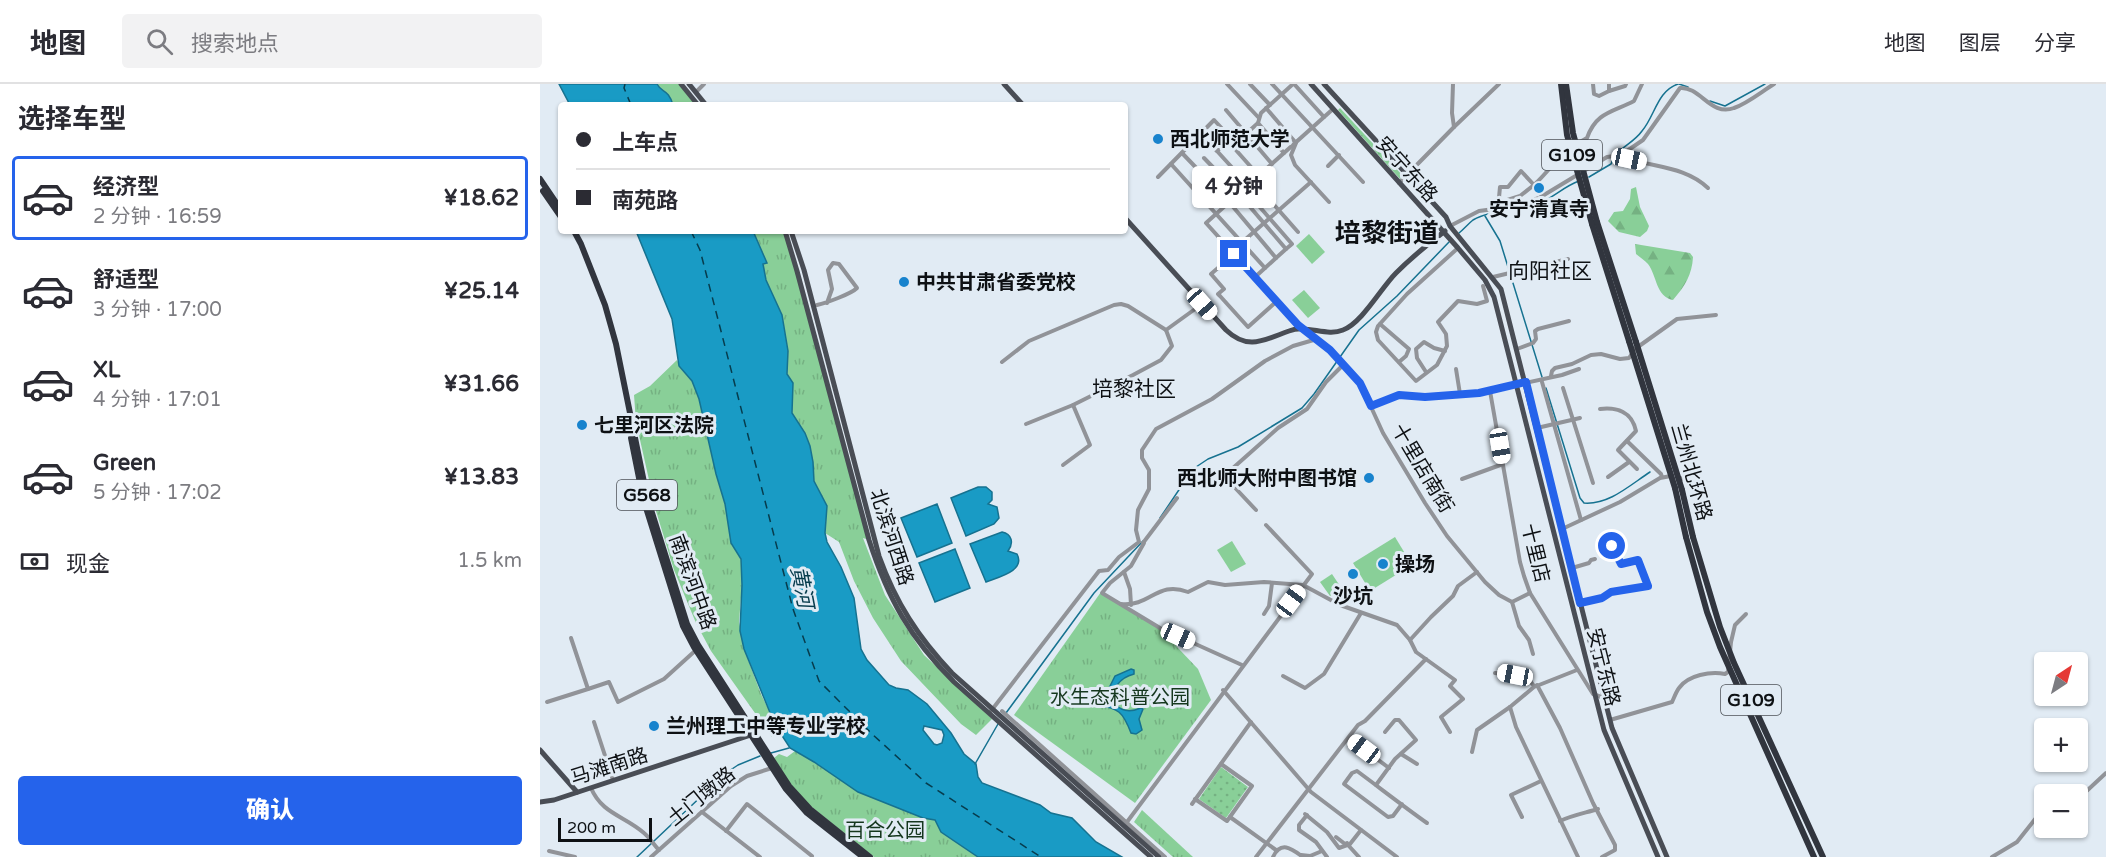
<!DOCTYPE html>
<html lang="zh">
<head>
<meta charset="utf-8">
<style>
	:root { --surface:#fff; --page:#f2f2f3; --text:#2b2b33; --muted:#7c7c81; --line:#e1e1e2; --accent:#2563eb }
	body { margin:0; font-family:"Varela Round","Noto Sans SC",sans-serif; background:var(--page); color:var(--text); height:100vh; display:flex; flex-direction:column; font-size:22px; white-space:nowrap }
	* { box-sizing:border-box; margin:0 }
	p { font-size:20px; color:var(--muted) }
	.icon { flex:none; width:33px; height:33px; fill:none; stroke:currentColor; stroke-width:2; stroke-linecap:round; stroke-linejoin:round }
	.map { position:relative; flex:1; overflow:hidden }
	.drawer { display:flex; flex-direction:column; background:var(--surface); width:540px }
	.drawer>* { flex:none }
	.banner { position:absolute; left:18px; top:18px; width:570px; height:132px; border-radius:6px; box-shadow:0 2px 4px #0004; display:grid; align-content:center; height:132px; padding:0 18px; background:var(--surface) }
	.needle { width:39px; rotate:36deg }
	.controls { position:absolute; left:1494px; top:568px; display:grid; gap:12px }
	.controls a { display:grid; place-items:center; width:54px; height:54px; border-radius:6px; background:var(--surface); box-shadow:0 2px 4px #0004; font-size:30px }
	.scale { position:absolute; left:18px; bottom:15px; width:94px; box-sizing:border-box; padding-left:6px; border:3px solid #0e1114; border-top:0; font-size:16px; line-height:21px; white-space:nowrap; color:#0e1114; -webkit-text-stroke:4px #e1ebf4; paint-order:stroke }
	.end { position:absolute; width:27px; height:27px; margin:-14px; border:8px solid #2563eb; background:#fff; box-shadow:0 0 0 3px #fff }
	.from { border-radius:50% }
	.bubble { position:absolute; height:42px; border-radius:6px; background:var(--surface); box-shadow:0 2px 4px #0004; font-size:20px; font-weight:800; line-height:42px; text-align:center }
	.car { position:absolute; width:18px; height:36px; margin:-18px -9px; border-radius:8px; box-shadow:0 0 4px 2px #0007; background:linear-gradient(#fff 24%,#345 0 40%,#fff 0 76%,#345 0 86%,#fff 0) }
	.banner b { display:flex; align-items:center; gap:21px; height:57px; font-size:22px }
	.banner b+b { border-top:2px solid var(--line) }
	.banner i { width:15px; height:15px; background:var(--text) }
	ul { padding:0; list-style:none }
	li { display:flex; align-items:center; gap:18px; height:84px; margin:0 12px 9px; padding:0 6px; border:3px solid transparent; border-radius:6px }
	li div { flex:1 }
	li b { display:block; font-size:22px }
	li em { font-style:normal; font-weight:800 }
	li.current { border-color:var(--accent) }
	li>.icon { width:54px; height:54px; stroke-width:1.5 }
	h2 { padding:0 18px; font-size:27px; line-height:72px }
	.pay { display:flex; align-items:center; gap:15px; height:66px; padding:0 18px; font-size:22px }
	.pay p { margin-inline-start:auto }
	.primary-button { display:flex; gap:12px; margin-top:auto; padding:12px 18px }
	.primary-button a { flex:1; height:69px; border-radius:6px; background:var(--accent); color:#fff; font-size:24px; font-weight:800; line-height:69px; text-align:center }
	header { display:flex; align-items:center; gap:36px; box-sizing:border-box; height:84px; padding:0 30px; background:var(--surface); border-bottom:2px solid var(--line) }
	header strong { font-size:28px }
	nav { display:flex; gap:33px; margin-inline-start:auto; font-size:21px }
	.search { width:420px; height:54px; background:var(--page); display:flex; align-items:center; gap:15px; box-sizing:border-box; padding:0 21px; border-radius:6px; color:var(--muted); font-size:22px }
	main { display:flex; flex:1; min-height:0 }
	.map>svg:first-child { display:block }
</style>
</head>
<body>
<header>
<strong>地图</strong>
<div class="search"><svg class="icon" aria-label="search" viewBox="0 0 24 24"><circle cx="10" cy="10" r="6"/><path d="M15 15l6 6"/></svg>搜索地点</div>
<nav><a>地图</a><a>图层</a><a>分享</a></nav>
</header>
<main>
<section class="drawer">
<h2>选择车型</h2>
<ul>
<li class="current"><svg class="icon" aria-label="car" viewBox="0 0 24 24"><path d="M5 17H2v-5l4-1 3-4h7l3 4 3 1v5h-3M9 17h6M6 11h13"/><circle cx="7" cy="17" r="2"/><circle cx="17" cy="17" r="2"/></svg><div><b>经济型</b><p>2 分钟 · 16:59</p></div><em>¥18.62</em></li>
<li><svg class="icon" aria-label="car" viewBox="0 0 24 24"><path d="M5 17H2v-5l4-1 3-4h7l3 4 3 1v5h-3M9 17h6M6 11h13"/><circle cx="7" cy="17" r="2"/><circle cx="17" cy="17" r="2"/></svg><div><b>舒适型</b><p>3 分钟 · 17:00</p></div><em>¥25.14</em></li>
<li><svg class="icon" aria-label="car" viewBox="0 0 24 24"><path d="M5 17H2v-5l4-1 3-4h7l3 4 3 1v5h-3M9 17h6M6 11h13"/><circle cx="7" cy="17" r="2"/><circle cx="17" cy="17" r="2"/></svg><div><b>XL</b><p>4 分钟 · 17:01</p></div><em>¥31.66</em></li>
<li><svg class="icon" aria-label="car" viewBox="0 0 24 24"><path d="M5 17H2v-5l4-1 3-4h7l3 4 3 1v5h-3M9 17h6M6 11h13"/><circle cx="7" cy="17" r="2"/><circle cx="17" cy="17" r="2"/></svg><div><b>Green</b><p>5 分钟 · 17:02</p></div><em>¥13.83</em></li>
</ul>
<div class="pay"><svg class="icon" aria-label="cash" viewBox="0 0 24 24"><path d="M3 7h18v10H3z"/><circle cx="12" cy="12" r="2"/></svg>现金<p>1.5 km</p></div>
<div class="primary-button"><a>确认</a></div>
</section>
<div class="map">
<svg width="1566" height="773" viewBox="0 0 1566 773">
	<defs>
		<pattern id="grass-tufts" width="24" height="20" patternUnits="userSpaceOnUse" patternTransform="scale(1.5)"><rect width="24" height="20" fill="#89cf98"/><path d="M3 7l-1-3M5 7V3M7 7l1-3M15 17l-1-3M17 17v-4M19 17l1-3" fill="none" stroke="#75b182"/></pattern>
		<pattern id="forest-firs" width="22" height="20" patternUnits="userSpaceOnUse" patternTransform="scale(1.5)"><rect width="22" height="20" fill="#89cf98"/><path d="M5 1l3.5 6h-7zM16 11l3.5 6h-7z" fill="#75b182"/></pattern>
		<pattern id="garden-dots" width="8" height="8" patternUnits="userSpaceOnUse" patternTransform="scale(1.5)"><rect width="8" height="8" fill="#89cf98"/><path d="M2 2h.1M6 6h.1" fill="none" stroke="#75b182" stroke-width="1.8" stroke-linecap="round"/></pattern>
	</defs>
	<rect width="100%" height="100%" fill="#e1ebf4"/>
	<g fill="url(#grass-tufts)">
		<path d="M117,0H142L159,21H133C128,5 122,10 117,0Z"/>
		<path d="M800,24L863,92L860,95L798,26Z"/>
		<path d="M213,147H245L329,456L323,454L345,511L384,571L452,635L436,651L421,640L361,577L333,534L314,497L299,458L285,449L287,422L274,397L273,378L267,354L252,329L253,299L247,290L248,267L242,231L226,196L223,180L227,179Z"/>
		<path d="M137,276L142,286L152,297L159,315L176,390L185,420L191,459L201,475L202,501L199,538L207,573L221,610L242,653H232L171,567L156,539L134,486L116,427L96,338L94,311L110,302Z"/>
		<path d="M561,508L620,545L658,585L671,616L595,719L474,631Z"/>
		<path d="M255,667L274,678L301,696L383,734L395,736L401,748L438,773H334L268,720L249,698L234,674L239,670L247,673Z"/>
		<path d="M602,726L653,773H633L594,738Z"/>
	</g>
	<g fill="url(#forest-firs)">
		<path d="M1096,103L1100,123L1109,142L1107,147L1100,153L1079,148L1068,137L1074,128L1083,127L1090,115L1091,105Z"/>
		<path d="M1095,160L1150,169L1153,173C1152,191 1145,202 1133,216C1116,213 1117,192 1108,180C1105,177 1100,173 1096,170Z"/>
	</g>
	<path fill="url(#garden-dots)" d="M681,683L708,703L686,734L659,715Z"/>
	<g fill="#89cf98">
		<path d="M769,150L785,168L772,180L756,162Z"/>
		<path d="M764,206L780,224L768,234L752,216Z"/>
		<path d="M855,453L872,481L830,507L813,479Z"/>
		<path d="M692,457L706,480L691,488L677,466Z"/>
		<path d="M792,490L806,511L799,515L795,509L790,512L780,498Z"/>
	</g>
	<g fill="#199bc5" stroke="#167290" stroke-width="1.5" fill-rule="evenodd">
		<path d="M19,0H117C122,10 128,4 133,21H30Z"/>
		<path d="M96,147H213L227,179L223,180L226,196L242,231L248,267L247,290L253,299L252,329L265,349L270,362L273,378L274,397L287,422L285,449L287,458L301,483L314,514L321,565L327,576L349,601L356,604L368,606L387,620L411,649L424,670L436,680L438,693L442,699L500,721L511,729L532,734L556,758L582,773H438L401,748L395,736L383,734L318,708L274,678L250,664L235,641L204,565L200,547L202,501L201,475L191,459L185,420L176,390L159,315L152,297L139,282L132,235ZM384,642L402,646L404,651L402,659L397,661L394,660L383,646Z"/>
		<path d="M438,403H446L452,408V416L448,420L457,423L459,434L454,440L426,452L411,414Z"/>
		<path d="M397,420L412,459L377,473L361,434Z"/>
		<path d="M462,448C472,450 474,459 468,467L477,470C486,487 458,493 446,498L430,460Z"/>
		<path d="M415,465L430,504L395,518L379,479Z"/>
		<path d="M591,585L594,586V590C563,598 569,637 601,624L603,625L599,635L602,646L596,650L591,649C583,628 579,624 556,621L552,614L557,608L568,606L575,592Z"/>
	</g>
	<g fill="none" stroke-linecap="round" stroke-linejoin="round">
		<g stroke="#167290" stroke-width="1.5">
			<path d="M1139,0L1148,3"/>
			<path d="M1170,17L1185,22L1225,0"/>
			<path d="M1049,93L1071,80C1076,64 1092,61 1102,47C1115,32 1117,7 1138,0"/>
			<path d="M945,132L960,157L1002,293"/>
			<path d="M919,149C924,145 928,140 933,136C951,125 981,127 1002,118C1015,112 1025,102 1039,97"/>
			<path d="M1006,304L1040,414L1044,419C1069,421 1090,401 1110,388"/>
			<path d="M620,434L653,385L668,375L698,363L762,324L774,310L819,246L857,212L909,158"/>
			<path d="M466,629L554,509L603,457"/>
			<path d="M231,669L249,664"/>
			<path d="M435,680L458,640"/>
			<path d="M97,773L186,689L198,681L220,672"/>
		</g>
		<g stroke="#073c4d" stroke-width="1.5" stroke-dasharray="8 6" stroke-linecap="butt">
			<path d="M85,0L84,4L91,21"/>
			<path d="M151,147L160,166L253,525L279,597L332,650L386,699L501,773"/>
		</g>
		<g stroke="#919398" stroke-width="4">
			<path d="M687,0L719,34"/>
			<path d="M710,0L730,21"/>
			<path d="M732,0L823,98"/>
			<path d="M754,0L784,33"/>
			<path d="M913,0L912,29L914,43"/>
			<path d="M1053,0L1054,10L1059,12L1069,7V0"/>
			<path d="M1069,7L1085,2L1086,0"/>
			<path d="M156,8L164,0"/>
			<path d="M726,24L756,59L751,71L755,81L789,118"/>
			<path d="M793,25L666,139L758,241L790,266L820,299L843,349L885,419L907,452L945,498L959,511L972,518L990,509"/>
			<path d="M686,26L732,80"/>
			<path d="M718,39L744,69"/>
			<path d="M659,51L677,67"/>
			<path d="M691,54L677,67L708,101"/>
			<path d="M694,57L693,61L695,65L719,92"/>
			<path d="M642,69L689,118L736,174L746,165"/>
			<path d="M1081,72C1111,84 1144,81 1168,104"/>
			<path d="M664,74L699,110L746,165L752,160L704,105"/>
			<path d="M631,80L725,184L736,174"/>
			<path d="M788,82L799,71"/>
			<path d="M618,93L674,36L691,54L698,57L718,39L721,29L753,0"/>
			<path d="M713,97L758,148"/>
			<path d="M859,99L914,43L959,0"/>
			<path d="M958,119L980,112L994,101"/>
			<path d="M958,124L960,103H968L981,87L994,101C1006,90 1015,77 1027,66C1033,60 1040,59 1047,54C1056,28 1073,28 1094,17L1102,0"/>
			<path d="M910,142L939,127L969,123L999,114L1067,73L1081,71L1103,56L1140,4C1160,2 1171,33 1194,24C1208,19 1221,8 1234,0"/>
			<path d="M918,164L867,210L838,242L836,248L838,256L876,297L897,281L907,262L906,250L898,238L918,217L937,220L947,217L943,202"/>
			<path d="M692,167L771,98"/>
			<path d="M694,170L671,190L684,205L678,210L680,212L708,243L737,217"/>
			<path d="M715,193L725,184"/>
			<path d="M953,193L1028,175"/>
			<path d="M277,221C286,219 311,210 317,204L299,180L293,179L288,186L292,205L287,219"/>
			<path d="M840,240L869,265L866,272L859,278"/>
			<path d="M977,265L993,259L996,255L995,247L998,245L1029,237"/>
			<path d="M462,278L489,257L574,221L581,220L588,222L626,246L662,220"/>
			<path d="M916,285L920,310"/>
			<path d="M886,288L877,274L876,265L884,258L894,264L905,267"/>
			<path d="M1011,292L1012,287L1015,284L1032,280L1051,271L1061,270L1080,275L1089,274L1095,265L1137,235L1176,231"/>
			<path d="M1002,298L1041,436"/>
			<path d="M1023,304L1053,399"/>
			<path d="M950,307L980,478L984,492L990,509L1053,610L1064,614"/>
			<path d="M830,322L859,311L885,313L939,309L1022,291L1039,285"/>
			<path d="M1060,325C1077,323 1092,328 1096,347L1078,366L1097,385"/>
			<path d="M486,340L533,321L593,291L621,276L632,262L626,246"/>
			<path d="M997,344L1040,334"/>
			<path d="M1087,357L1121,390L1122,393"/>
			<path d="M523,381L550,361L533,321"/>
			<path d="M1068,393L1089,378"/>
			<path d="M1139,394L1149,396"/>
			<path d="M922,395L963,380"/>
			<path d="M716,426L684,392L738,344L767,325L786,298L804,280"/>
			<path d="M1022,445L1080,418L1120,394L1131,392"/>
			<path d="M603,459L637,414"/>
			<path d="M604,459L591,482L570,499L562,509L620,544L702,581"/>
			<path d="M1032,484L1049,479L1051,476L1055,475"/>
			<path d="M584,488L590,505L591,521"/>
			<path d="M972,518L979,542L989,556L993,570"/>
			<path d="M1040,519L1062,514L1071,508L1108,502L1098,476L1081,480L1080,479L1072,462L1073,458L1082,454"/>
			<path d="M581,520C611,523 617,496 648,508L668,498L685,501L724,498L763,501L800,521L857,541L870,556L876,568L915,596L910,602L923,615L901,633L910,648"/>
			<path d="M724,530L729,522L732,499"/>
			<path d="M870,556L891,533L913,512L918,502L937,488"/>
			<path d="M955,589L986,592L994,602"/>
			<path d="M743,592L765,604L784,590L821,529"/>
			<path d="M997,601L1020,644L1053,719L1075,761V766L1062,773"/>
			<path d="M48,605L69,598L78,618L124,595L156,566"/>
			<path d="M683,606L771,708L857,773"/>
			<path d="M7,618L48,605L31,554"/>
			<path d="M970,623L976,643L1038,773"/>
			<path d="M451,627L559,487L568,486L579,473L599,458L596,446L598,426L609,405V386L602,374V366L616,345L672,315L725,277L753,262L777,255"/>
			<path d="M462,627L625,773"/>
			<path d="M1070,636L1132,618C1134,614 1136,608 1139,604C1148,591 1171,587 1185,590L1188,588L1191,558L1195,541L1206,530"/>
			<path d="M54,638L73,696"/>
			<path d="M809,654L849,684"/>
			<path d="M932,668L937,646L970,623L994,603L1037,586"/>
			<path d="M861,670L877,680"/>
			<path d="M836,701L855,675L876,656L859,636H855L845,648"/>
			<path d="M51,704C62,730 85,732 104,749C110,754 114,761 119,766"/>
			<path d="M655,715L687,737L712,702L681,680"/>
			<path d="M1538,715L1566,689"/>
			<path d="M652,720L711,638"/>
			<path d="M862,720L853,732L848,733L804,700L812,689L817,687C840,704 863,722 887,739"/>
			<path d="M162,728L220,773"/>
			<path d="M765,730L787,748L799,764L810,760L821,746"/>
			<path d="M767,731L759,741V746L776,758L787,773"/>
			<path d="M690,733L736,766"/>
			<path d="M982,733L971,711L1001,697"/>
			<path d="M1020,737C1033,731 1045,729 1058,725"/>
			<path d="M587,738L772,490L726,441"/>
			<path d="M186,747L207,720L272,772"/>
			<path d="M796,753L805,760L807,759"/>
			<path d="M808,761L819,773"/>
			<path d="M9,767L35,773"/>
			<path d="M761,771L770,772L782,767"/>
			<path d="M111,773L191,702L207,692L232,684"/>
			<path d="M716,773L818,641L825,637L886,575"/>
			<path d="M733,773C741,756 752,765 763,773"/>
			<path d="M1452,773L1477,758L1500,729L1504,728"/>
		</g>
		<g stroke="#494d55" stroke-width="5">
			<path d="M141,0L158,21"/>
			<path d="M149,0L166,21"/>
			<path d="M464,0L483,21"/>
			<path d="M771,0L918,164L945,196L954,213L1064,646L1118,773"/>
			<path d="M784,0L906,133L910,142L961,205L1072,644L1127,773"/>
			<path d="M585,134L686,246C708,267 724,256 749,247C767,240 786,253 803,246C822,239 841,204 856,189C871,174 888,160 905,147"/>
			<path d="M245,147L257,187L329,456C348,515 370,554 414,598L611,773"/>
			<path d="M251,147L264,186L339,472C356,519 378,553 412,589L619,773"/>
			<path d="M0,666L37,708"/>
			<path d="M0,718L14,716L214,650"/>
		</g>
		<g stroke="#31353e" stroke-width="6">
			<path d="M0,95L21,126"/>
			<path d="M3,107L21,133"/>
			<path d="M1057,138L1096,258"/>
			<path d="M1052,140L1089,257"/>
			<path d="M34,147L41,160L65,221L76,260L107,413L147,540L158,561L249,702L270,725L330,773"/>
			<path d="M91,354L103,414L143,542L154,563L246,705L267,729L323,773"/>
			<path d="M1135,404L1146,453"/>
			<path d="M1142,406L1153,453"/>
		</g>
		<g stroke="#31353e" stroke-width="6">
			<path d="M1021,0L1027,51L1052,140"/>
			<path d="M1026,0L1033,49L1057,138"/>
			<path d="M1089,257L1135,404"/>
			<path d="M1096,258L1142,406"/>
			<path d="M1146,453L1167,528L1180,563L1274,773"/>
			<path d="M1153,453L1180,543L1194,579L1283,773"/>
		</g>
	</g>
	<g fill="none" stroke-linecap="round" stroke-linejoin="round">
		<path stroke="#2563eb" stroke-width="8" d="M694,170L758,241L790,266L820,299L831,322L859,311L885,313L939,309L986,298L1040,519L1062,514L1071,508L1108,502L1098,476L1081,480L1072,462"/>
	</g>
	<g fill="#1883cd" stroke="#e1ebf4" stroke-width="2">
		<circle cx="618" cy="55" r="6"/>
		<circle cx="999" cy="104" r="6"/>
		<circle cx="364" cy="198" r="6"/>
		<circle cx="42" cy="341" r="6"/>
		<circle cx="829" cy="394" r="6"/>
		<circle cx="843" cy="480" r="6"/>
		<circle cx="813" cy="490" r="6"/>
		<circle cx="114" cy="642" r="6"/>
	</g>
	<g text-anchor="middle" stroke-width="6" stroke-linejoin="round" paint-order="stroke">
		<g fill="#e1ebf4" stroke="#4d5257" stroke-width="1.5">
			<rect x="1002" y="56" width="60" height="30" rx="4.5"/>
			<rect x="77" y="396" width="60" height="30" rx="4.5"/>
			<rect x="1181" y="601" width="60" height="30" rx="4.5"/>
		</g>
		<g font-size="18" font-weight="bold" fill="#0e1114">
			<text x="1032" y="77">G109</text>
			<text x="107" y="417">G568</text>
			<text x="1211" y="622">G109</text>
		</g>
		<g font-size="20" font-weight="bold" fill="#0e1114" stroke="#e1ebf4" text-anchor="start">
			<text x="630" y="62">西北师范大学</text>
			<text x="999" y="132" text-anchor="middle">安宁清真寺</text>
			<text x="376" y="205">中共甘肃省委党校</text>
			<text x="54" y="348">七里河区法院</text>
			<text x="817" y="401" text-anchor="end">西北师大附中图书馆</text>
			<text x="855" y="487">操场</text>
			<text x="813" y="519" text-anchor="middle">沙坑</text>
			<text x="126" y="649">兰州理工中等专业学校</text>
		</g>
		<g font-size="20" fill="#0e1114" stroke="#e1ebf4">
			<text transform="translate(867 85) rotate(48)" y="7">安宁东路</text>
			<text transform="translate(883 384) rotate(59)" y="7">十里店南街</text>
			<text transform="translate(1152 388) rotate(74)" y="7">兰州北环路</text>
			<text transform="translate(352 453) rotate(72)" y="7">北滨河西路</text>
			<text transform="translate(996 469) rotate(76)" y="7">十里店</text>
			<text transform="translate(153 498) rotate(70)" y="7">南滨河中路</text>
			<text transform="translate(1064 583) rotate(76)" y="7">安宁东路</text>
			<text transform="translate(69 682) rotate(-18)" y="7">马滩南路</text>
			<text transform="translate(161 712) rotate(-39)" y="7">土门墩路</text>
		</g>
		<g font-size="20" fill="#15371e" stroke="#e1ebf4">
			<text x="580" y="620">水生态科普公园</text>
			<text x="345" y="753">百合公园</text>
		</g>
		<g font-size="21" fill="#0e1114" stroke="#e1ebf4">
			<text x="1010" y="194">向阳社区</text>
			<text x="594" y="312">培黎社区</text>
		</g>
		<g font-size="21" font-style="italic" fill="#073c4d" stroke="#e1ebf4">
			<text transform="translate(262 503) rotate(79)" y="7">黄河</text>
		</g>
		<g font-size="26" font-weight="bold" fill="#0e1114" stroke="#e1ebf4">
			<text x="847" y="158">培黎街道</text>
		</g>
	</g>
</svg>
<div class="controls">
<a><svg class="needle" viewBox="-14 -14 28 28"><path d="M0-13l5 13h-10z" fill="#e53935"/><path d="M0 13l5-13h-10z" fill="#7c7c81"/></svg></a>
<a>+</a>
<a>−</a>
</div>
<div class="scale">200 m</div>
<i class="end from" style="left:1072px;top:462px"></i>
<i class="end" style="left:694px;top:170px"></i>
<div class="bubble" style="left:652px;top:82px;width:84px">4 分钟</div>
<i class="car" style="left:1089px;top:75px;rotate:102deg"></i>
<i class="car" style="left:662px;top:220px;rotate:138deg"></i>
<i class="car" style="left:960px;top:362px;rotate:171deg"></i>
<i class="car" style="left:751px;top:517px;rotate:37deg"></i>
<i class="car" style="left:638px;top:552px;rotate:114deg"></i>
<i class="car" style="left:975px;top:591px;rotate:281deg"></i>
<i class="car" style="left:824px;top:665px;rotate:307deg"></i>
<div class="banner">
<b><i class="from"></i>上车点</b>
<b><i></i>南苑路</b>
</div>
</div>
</main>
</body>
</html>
